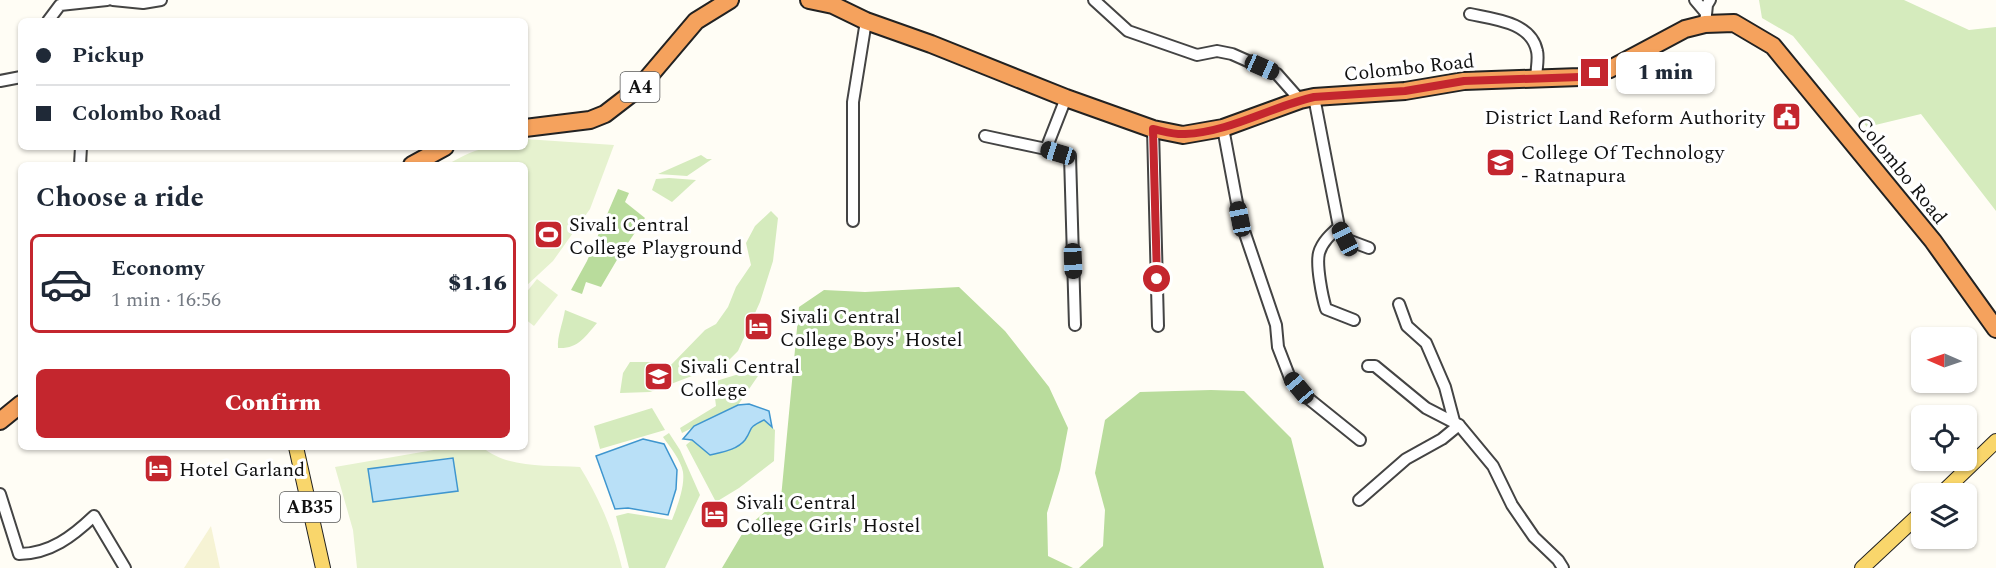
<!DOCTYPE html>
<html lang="en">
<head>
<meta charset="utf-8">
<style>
	:root { --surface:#fff; --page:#f2f2f3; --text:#1f2937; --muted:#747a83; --line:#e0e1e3; --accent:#c4262e }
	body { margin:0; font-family:Spectral,serif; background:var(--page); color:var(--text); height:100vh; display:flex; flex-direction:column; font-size:22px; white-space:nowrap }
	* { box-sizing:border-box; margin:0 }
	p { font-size:20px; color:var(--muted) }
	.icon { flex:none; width:33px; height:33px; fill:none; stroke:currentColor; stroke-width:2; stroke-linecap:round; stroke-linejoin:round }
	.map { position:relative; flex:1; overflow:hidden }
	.panel { position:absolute; left:18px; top:162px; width:510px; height:288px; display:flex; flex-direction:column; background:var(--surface); border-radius:9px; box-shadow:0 2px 4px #0004 }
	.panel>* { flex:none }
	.hud { position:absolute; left:18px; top:18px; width:510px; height:132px; border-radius:9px; box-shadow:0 2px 4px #0004; display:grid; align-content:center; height:132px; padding:0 18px; background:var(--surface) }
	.needle { width:39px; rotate:272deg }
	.tools { position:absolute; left:1911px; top:327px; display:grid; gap:12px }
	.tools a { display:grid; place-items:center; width:66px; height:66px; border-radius:9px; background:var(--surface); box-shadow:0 2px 4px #0004; font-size:30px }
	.end { position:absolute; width:27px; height:27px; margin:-14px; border:8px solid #c4262e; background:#fff; box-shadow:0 0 0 3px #fff }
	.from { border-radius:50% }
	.bubble { position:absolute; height:42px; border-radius:9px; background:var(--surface); box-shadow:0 2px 4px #0004; font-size:20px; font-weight:800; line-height:42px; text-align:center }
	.car { position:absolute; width:18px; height:36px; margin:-18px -9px; border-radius:8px; box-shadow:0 0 4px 2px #0007; background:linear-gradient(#222 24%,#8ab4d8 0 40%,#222 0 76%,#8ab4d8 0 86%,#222 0) }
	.hud b { display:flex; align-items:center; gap:21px; height:57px; font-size:22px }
	.hud b+b { border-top:2px solid var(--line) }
	.hud i { width:15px; height:15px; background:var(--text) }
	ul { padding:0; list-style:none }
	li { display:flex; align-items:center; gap:18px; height:99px; margin:0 12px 9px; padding:0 6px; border:3px solid transparent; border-radius:9px }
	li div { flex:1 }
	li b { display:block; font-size:22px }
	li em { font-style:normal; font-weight:800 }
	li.selected { border-color:var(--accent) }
	li>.icon { width:54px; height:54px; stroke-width:1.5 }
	h2 { padding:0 18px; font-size:27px; line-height:72px }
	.action { display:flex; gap:12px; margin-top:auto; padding:12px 18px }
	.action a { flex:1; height:69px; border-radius:9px; background:var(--accent); color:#fff; font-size:24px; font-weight:800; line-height:69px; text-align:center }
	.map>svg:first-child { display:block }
</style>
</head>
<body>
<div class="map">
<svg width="1996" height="568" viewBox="0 0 1996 568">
	<rect width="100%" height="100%" fill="#fffdf5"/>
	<path fill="#f6f3d4" d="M211,526L220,568H184Z"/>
	<g fill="#d5ebbd">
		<path d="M1759,0H1904L1969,30L1996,27V211L1921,114L1867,127L1793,36L1762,18Z"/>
		<path d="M701,155L707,159H712L687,176L658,174Z"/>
		<path d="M669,178L696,180L672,202L652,190L656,179Z"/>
		<path d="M771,211L778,218L773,261L760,302L738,351L726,363L650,392L620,393L623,373L630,362H652L669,367L705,330L716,324L728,307L736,287L751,265L746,243L755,226Z"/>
		<path d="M565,310L597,323C585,337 578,349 558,348C557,336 563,323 565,310Z"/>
		<path d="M742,373L758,376L738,405L682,433L680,428L716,406L713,382Z"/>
		<path d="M652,408L665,430L600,449L594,426Z"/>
		<path d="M764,420L775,430L774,461L739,488L716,502L686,445L692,440L710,455C722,452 737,450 745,440C754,427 747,429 764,420Z"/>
		<path d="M669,433L680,450L700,495L665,568H629L616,516L628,513L672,520C677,507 685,487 683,472C681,460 670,447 663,437Z"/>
	</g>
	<g fill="#b9dc9c">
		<path d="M618,189L629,193L625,202L645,218L621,253L601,287L586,282L582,294L571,290L587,261Z"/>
		<path d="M959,287L1005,331L1049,387L1068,428L1060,470L1047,513L1048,556L1073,568H722L745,529L781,498L799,307L824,290L865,292Z"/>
		<path d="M1211,390L1244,391L1291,438L1324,568H1079L1103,546L1105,510L1095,473L1105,420L1140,392Z"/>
	</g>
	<g fill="#e6f2cf">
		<path d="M525,139L614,145L590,209L553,261L525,287V165H447C480,145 488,147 525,147Z"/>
		<path d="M537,279L558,295L534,326L525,319V294Z"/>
		<path d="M451,447H482C508,469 547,465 580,467C600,500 613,530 622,568H357L353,530L335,467Z"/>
	</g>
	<g fill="#b9e0f7" stroke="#3f96cf" stroke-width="1.5">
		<path d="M749,404L769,411L772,427L764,420C746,429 754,427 745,440C737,450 722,452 710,455L692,440L683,439L694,426L738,405Z"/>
		<path d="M643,439L664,444L677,470L676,489L668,515L628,508L615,509L596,456Z"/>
		<path d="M453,458L458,491L373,502L368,469Z"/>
	</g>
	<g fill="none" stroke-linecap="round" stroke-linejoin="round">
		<defs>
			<g id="minor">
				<path d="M113,0L143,3L161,0"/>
				<path d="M1094,0L1128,31L1197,55L1217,51L1232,54L1277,74L1300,100"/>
				<path d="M1695,0L1706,13"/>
				<path d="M1470,14C1494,19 1531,22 1537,51C1539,59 1536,71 1536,79"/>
				<path d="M48,21L60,5L107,0"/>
				<path d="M1705,24L1707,5L1710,0"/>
				<path d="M0,81L21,77"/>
				<path d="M1314,97L1339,227C1331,234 1322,242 1319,253C1316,265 1322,296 1326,309L1354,320"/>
				<path d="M1223,128L1240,219L1276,325L1278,347L1290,378L1309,399L1360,440"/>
				<path d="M1153,129L1158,326"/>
				<path d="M985,136L1046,149L1070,156L1075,325"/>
				<path d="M1046,149L1066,98"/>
				<path d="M80,165L81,147"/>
				<path d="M853,221V102L866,21"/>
				<path d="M1339,227L1345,239L1369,248"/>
				<path d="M1399,304L1407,326L1426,343L1445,387L1454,421"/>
				<path d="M1368,366H1375L1426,408L1459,425L1493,466L1512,505L1534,537L1558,560L1563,568"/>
				<path d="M0,494L19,554C50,554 73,536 94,516L125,568"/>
				<path d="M1359,500L1406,459L1442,439L1459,425"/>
			</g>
			<g id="major">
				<path d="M296,447L323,568"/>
				<path d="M1941,494L1996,441"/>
				<path d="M1862,568L1922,512"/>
			</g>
			<g id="highway">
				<path d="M809,0L833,5L866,21L931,44L1066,98L1153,129L1183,135L1223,128L1300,100L1314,97L1405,91L1464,81L1580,77L1610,69L1685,29L1705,24L1734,23L1773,46L1933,241L1996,329"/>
				<path d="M525,128L590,120L605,114L640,87L696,21L730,0"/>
				<path d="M412,165L445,147"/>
				<path d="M0,421L21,404"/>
			</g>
		</defs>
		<use href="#minor" stroke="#444" stroke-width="14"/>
		<use href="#major" stroke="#222" stroke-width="16"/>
		<use href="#highway" stroke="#222" stroke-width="20"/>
		<use href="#minor" stroke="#fff" stroke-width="10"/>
		<use href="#major" stroke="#f9d66b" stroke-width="14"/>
		<use href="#highway" stroke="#f5a25d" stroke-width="16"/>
	</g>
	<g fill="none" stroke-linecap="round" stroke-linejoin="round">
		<path stroke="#c4262e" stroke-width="8" d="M1157,279L1153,129C1163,131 1175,135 1185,134C1230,132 1270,107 1314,97L1405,91L1464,81L1580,77L1595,73"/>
	</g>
	<defs>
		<symbol id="civic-square" viewBox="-11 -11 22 22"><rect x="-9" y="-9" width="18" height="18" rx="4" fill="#c4262e" stroke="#fff"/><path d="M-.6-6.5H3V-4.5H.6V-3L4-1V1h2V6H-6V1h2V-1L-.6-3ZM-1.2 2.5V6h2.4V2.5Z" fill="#fff"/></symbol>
		<symbol id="university-square" viewBox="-11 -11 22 22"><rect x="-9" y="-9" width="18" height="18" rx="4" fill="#c4262e" stroke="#fff"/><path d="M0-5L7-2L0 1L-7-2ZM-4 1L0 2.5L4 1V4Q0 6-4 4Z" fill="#fff"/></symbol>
		<symbol id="stadium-square" viewBox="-11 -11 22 22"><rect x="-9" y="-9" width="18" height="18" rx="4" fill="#c4262e" stroke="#fff"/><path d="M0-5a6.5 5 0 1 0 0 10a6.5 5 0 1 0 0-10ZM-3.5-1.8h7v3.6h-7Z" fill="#fff"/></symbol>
		<symbol id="hotel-square" viewBox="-11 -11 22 22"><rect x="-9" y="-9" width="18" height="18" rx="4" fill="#c4262e" stroke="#fff"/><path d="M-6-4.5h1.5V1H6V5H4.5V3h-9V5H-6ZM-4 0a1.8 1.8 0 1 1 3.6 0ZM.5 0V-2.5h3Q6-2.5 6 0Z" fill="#fff"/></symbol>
	</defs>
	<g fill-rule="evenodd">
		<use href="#civic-square" x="1770" y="100" width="33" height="33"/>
		<use href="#university-square" x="1484" y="146" width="33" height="33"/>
		<use href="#stadium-square" x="532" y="218" width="33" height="33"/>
		<use href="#hotel-square" x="742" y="310" width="33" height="33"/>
		<use href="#university-square" x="642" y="360" width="33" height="33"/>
		<use href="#hotel-square" x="142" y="452" width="33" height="33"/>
		<use href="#hotel-square" x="698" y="498" width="33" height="33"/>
	</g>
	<g text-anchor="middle" stroke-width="6" stroke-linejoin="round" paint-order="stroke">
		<g fill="#fff" stroke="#585858" stroke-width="1.5">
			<rect x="620.5" y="72" width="39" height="30" rx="4.5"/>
			<rect x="280" y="492" width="60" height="30" rx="4.5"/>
		</g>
		<g font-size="18" font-weight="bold" fill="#111">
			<text x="640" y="93">A4</text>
			<text x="310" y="513">AB35</text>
		</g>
		<g font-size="20" fill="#111" stroke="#fff">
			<text transform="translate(1409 67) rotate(-6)" y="7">Colombo Road</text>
			<text transform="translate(1902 170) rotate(51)" y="7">Colombo Road</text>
		</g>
		<g font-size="20" fill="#111" stroke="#fff" text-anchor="start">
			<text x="1765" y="124" text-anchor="end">District Land Reform Authority</text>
			<text x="1521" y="159">College Of Technology<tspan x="1521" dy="23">- Ratnapura</tspan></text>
			<text x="569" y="231">Sivali Central<tspan x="569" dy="23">College Playground</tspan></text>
			<text x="780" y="323">Sivali Central<tspan x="780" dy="23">College Boys' Hostel</tspan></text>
			<text x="680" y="373">Sivali Central<tspan x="680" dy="23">College</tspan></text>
			<text x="179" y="476">Hotel Garland</text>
			<text x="736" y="509">Sivali Central<tspan x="736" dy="23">College Girls' Hostel</tspan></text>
		</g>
	</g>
</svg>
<div class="tools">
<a><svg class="needle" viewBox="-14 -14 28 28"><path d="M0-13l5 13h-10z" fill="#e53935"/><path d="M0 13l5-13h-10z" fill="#747a83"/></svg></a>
<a><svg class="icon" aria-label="locate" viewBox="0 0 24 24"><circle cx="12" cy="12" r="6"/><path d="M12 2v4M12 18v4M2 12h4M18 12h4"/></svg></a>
<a><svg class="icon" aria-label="layers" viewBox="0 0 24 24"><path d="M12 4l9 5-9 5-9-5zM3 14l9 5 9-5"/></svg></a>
</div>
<i class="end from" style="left:1157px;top:279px"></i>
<i class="end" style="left:1595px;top:73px"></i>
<div class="bubble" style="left:1616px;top:52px;width:99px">1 min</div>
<i class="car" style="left:1262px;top:67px;rotate:114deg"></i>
<i class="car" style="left:1058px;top:153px;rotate:287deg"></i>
<i class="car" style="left:1240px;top:219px;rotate:349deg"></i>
<i class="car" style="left:1345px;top:239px;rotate:333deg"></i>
<i class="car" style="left:1073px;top:261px;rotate:178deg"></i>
<i class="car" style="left:1299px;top:388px;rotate:320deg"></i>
<div class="hud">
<b><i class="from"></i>Pickup</b>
<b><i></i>Colombo Road</b>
</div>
<section class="panel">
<h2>Choose a ride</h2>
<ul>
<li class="selected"><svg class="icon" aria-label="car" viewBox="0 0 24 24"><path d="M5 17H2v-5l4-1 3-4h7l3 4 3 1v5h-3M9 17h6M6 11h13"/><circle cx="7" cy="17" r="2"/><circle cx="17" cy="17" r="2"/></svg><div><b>Economy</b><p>1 min · 16:56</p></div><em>$1.16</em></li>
</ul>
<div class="action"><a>Confirm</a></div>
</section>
</div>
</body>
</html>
